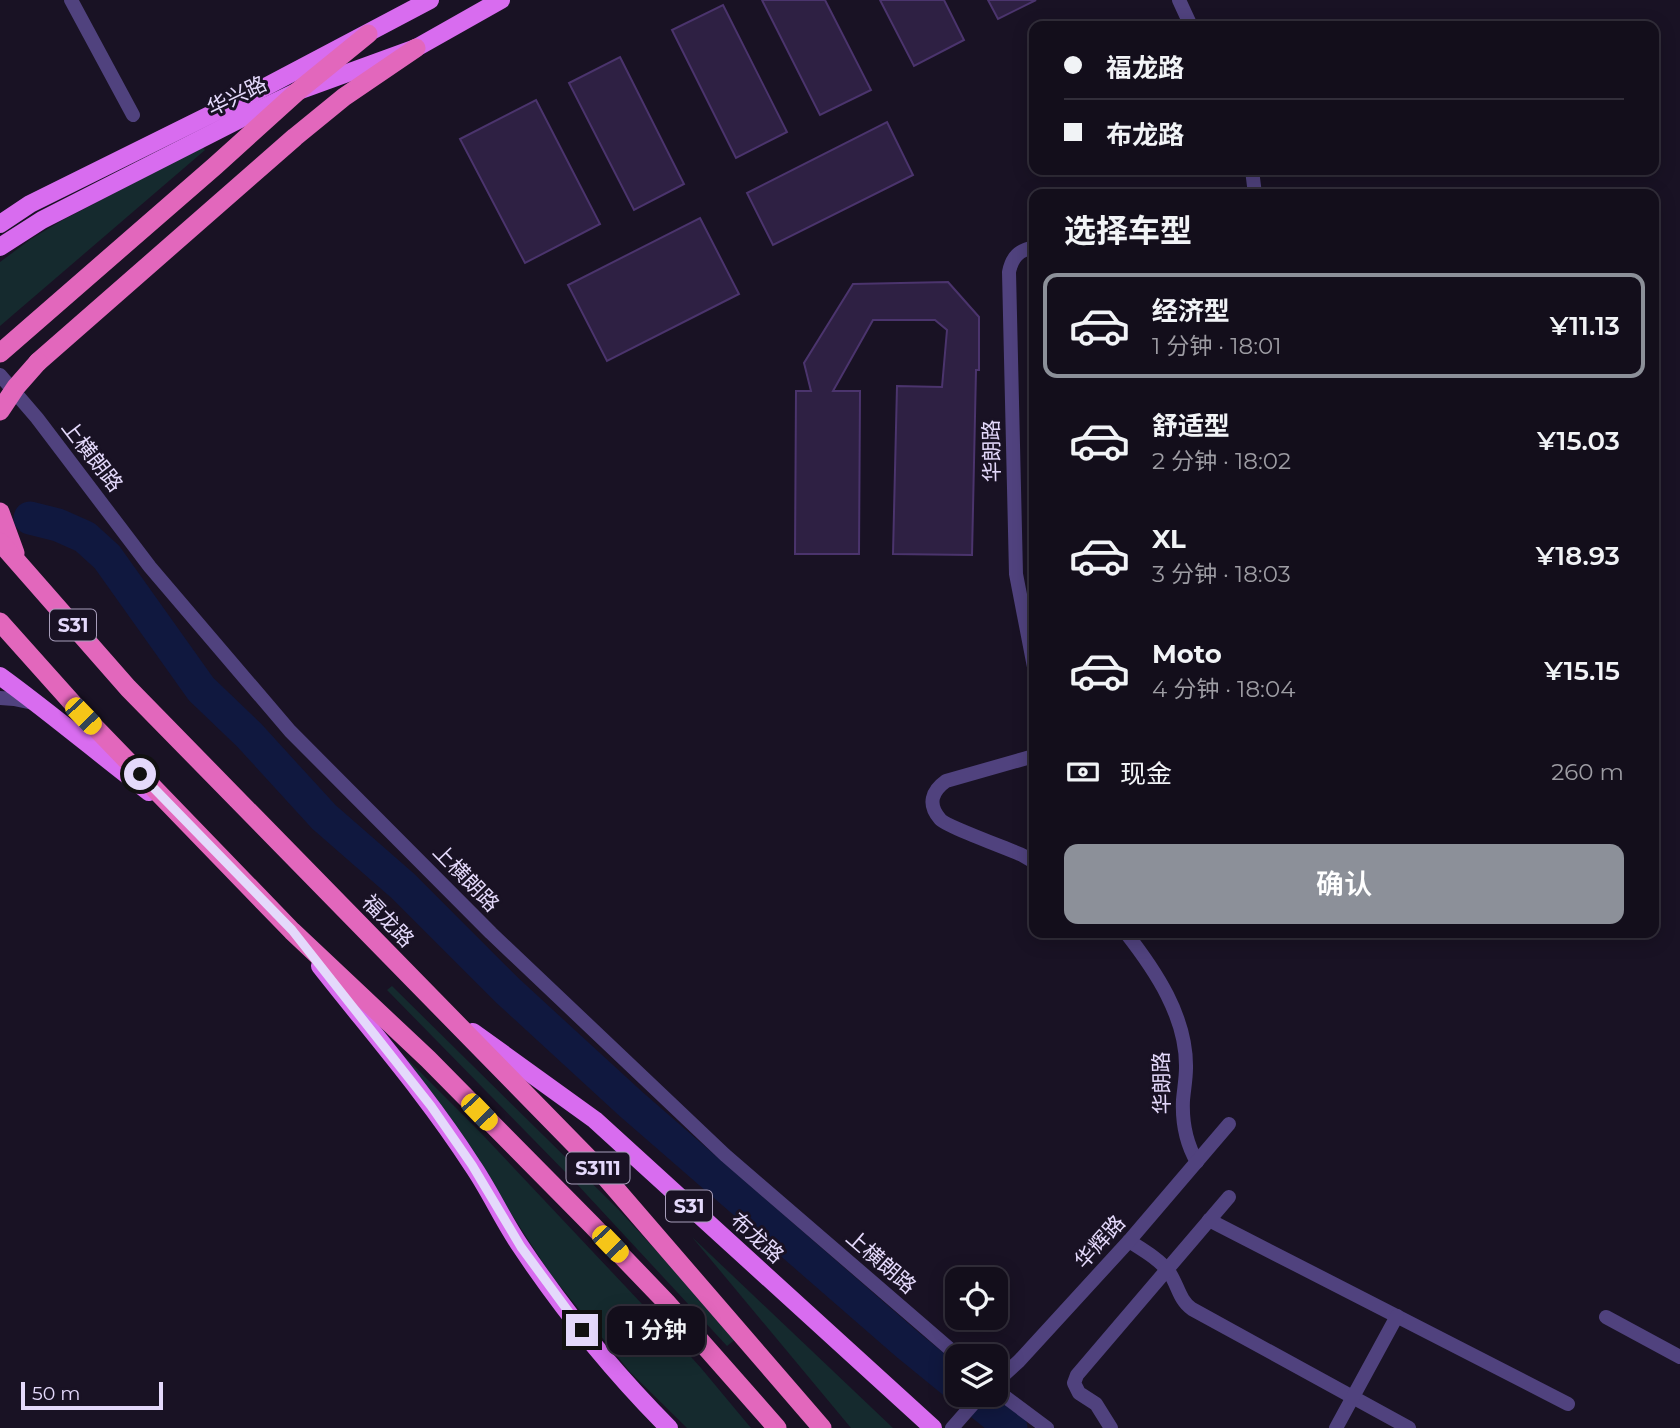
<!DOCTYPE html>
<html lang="zh">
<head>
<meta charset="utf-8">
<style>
	:root { --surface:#130e1b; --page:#1c1724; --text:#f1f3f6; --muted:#9d9ca3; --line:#322e3a; --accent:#8c9099 }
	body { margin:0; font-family:Montserrat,"Noto Sans SC",sans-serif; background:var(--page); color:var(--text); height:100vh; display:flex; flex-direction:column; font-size:26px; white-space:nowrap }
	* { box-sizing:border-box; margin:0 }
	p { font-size:23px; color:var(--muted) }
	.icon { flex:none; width:38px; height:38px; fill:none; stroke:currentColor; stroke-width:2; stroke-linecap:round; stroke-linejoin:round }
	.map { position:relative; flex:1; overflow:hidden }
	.side { position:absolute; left:1029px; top:189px; width:630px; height:749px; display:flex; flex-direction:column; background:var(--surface); border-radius:14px; box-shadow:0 4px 18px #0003,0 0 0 2px var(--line) }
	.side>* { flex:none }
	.top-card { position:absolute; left:1029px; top:21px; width:630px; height:154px; border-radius:14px; box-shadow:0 4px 18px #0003,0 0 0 2px var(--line); display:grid; align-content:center; height:154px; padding:0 35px; background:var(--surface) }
	.fabs { position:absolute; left:945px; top:1267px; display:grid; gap:14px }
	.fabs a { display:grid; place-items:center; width:63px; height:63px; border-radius:14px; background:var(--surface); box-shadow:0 4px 18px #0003,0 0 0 2px var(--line); font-size:35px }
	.scale { position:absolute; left:21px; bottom:18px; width:142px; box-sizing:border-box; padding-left:7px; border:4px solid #e4d9fb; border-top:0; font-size:19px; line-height:24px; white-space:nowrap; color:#e4d9fb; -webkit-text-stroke:5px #191224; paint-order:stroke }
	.end { position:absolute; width:32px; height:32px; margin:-16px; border:9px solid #e4d9fb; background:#111; box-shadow:0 0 0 4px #111 }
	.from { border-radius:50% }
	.bubble { position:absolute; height:49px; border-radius:14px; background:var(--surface); box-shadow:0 4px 18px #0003,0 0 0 2px var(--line); font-size:23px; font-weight:600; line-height:49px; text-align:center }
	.car { position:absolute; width:21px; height:42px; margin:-21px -10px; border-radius:9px; box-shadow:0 0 5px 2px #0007; background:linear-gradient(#f5c518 24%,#345 0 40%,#f5c518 0 76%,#345 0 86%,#f5c518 0) }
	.top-card b { display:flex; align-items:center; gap:24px; height:66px; font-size:26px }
	.top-card b+b { border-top:2px solid var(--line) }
	.top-card i { width:18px; height:18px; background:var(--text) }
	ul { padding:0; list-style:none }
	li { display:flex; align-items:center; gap:21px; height:105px; margin:0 14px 10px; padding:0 21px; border:4px solid transparent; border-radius:14px }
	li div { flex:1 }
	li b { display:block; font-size:26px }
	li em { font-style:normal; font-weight:600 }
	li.current { border-color:var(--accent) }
	li>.icon { width:63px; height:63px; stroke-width:1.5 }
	h2 { padding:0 35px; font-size:32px; line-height:84px }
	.pay { display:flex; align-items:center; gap:18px; height:77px; padding:0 35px; font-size:26px }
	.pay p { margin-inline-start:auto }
	.action { display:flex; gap:14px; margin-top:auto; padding:14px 35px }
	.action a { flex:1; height:80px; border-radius:14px; background:var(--accent); color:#fff; font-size:28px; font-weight:600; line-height:80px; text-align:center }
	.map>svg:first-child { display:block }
</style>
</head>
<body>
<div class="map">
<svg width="1680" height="1428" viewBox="0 0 1680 1428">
	<rect width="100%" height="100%" fill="#191224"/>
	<g fill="#152a2e">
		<path d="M202,147L205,150L0,326V262L31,239L61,221Z"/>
		<path d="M392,986L618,1209L737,1338L727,1346L575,1182L387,990Z"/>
		<path d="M389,1041L480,1132L674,1338L701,1368L751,1428H687L630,1372L551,1275L488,1178L452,1120Z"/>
		<path d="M692,1237L893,1428H851Z"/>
	</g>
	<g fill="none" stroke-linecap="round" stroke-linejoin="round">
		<g stroke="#10183f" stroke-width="33">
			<path d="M30,518L58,525L85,537L107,557L201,689L249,735L324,817L403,886L508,991L631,1104L908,1345L957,1385"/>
			<path d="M970,1395L1011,1428"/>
		</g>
	</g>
	<g fill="#2e2043" stroke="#4b346d" stroke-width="2">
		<path d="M762,0H825L871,90L820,115Z"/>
		<path d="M880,0H944L964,40L914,66Z"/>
		<path d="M988,0H1036L998,19Z"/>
		<path d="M723,5L787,132L736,158L672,30Z"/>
		<path d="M620,57L684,184L634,210L569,83Z"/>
		<path d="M536,100L600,224L525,263L460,139Z"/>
		<path d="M887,122L913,175L773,245L747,193Z"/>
		<path d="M700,218L739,294L607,361L568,285Z"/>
		<path d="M948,282L979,317V370H976L972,555L893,554L897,386L942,387L947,330L935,320H873L833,391H860L859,554H795L796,391H811L804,363L853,284Z"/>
	</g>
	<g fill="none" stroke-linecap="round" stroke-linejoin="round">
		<g stroke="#50427e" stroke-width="14">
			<path d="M71,0L133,115"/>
			<path d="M1209,1220L1568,1404"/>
			<path d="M1129,1241C1143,1250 1159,1259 1169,1272C1178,1285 1179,1300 1192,1309L1409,1428"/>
			<path d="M1606,1317L1680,1357"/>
			<path d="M1111,1428L1096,1404L1079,1393L1074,1383L1077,1375L1229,1197"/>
			<path d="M1336,1428L1397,1316"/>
		</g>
		<g stroke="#50427e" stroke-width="14">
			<path d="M1179,0L1191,26"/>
			<path d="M1252,170L1255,194"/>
			<path d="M1034,247C1019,250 1012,257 1009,272L1016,574L1034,667"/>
			<path d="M0,375L37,418L150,567L290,731L491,933L725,1155L958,1356"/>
			<path d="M0,698L14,699L33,703"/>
			<path d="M1034,756L946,781C932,791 927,804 940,819C945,826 1009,849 1022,855L1034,862"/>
			<path d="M1126,933C1155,970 1187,1017 1186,1068C1186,1078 1184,1089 1183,1100C1182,1121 1186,1143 1197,1162"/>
			<path d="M996,1382L1019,1361L1129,1241L1229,1124"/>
			<path d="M996,1390L1047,1428"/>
			<path d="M952,1428L981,1395"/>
		</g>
		<g stroke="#d86cef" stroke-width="18">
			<path d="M0,224L30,204L250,95L430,0"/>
			<path d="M0,247L42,220L246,116L298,91L416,48L501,0"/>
			<path d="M0,676C51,713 99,754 149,792"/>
			<path d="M320,966C371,1031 427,1095 472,1165C490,1191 503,1221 521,1247C564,1311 615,1374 669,1428"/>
			<path d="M473,1032L595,1120L933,1428"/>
		</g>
		<g stroke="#e267bc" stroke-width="19">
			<path d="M0,353L215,166L298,91L368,34"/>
			<path d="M38,362L295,137L344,97L416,48"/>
			<path d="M0,512L15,553"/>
			<path d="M0,542L128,688L595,1165L822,1428"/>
			<path d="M0,622L84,716L292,931L428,1059L592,1225L666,1302L777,1428"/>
		</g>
		<path stroke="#e267bc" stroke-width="19" d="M0,411L16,387L38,362"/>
	</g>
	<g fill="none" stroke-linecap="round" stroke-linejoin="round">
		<path stroke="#e4d9fb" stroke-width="9" d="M140,774L292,930L431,1106L472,1165L521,1247L582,1330"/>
	</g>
	<g text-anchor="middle" stroke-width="6" stroke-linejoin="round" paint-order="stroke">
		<g fill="#191224" stroke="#a79dba" stroke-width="2">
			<rect x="50" y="609.5" width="46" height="31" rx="5"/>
			<rect x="566.5" y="1152.5" width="63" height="31" rx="5"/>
			<rect x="666" y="1190.5" width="46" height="31" rx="5"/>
		</g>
		<g font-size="19" font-weight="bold" fill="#e4d9fb">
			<text x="73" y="632">S31</text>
			<text x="598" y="1175">S3111</text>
			<text x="689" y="1213">S31</text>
		</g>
		<g font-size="21" fill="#e4d9fb" stroke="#191224">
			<text transform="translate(237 96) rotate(-26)" y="7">华兴路</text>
			<text transform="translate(992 451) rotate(-91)" y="7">华朗路</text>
			<text transform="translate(92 456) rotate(52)" y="7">上横朗路</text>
			<text transform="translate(466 878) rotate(46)" y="7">上横朗路</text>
			<text transform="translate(388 921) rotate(46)" y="7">福龙路</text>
			<text transform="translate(1162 1083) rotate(-91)" y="7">华朗路</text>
			<text transform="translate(757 1238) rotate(42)" y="7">布龙路</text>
			<text transform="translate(1100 1242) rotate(-48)" y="7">华辉路</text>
			<text transform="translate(881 1262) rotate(41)" y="7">上横朗路</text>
		</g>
	</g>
</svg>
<div class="fabs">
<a><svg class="icon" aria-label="locate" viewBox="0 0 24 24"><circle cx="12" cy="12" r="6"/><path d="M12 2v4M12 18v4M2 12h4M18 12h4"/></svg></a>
<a><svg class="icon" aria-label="layers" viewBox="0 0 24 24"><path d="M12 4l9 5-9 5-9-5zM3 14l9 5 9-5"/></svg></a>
</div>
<div class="scale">50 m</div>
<i class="end from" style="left:140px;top:774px"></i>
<i class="end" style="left:582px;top:1330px"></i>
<div class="bubble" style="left:607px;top:1306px;width:98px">1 分钟</div>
<i class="car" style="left:83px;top:716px;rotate:136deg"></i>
<i class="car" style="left:479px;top:1112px;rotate:136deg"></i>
<i class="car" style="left:610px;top:1244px;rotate:136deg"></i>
<div class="top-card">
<b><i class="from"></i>福龙路</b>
<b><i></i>布龙路</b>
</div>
<section class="side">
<h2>选择车型</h2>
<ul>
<li class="current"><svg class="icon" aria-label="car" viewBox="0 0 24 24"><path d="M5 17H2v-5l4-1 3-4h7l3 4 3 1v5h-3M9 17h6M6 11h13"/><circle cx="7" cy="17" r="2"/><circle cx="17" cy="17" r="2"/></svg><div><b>经济型</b><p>1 分钟 · 18:01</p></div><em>¥11.13</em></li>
<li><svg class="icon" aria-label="car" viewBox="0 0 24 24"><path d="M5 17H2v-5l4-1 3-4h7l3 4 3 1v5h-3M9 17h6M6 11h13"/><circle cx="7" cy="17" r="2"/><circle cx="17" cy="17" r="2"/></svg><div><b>舒适型</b><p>2 分钟 · 18:02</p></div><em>¥15.03</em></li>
<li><svg class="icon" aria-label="car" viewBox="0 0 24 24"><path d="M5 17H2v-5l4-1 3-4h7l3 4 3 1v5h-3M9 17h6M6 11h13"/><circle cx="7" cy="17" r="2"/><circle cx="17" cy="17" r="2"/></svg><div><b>XL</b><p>3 分钟 · 18:03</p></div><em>¥18.93</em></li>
<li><svg class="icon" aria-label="car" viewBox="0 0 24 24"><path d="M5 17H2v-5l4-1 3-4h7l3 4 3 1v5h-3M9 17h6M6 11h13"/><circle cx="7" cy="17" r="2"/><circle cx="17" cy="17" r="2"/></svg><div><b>Moto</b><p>4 分钟 · 18:04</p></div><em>¥15.15</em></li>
</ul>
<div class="pay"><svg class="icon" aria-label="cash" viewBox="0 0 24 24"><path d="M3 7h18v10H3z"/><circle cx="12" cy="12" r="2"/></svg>现金<p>260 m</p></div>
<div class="action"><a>确认</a></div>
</section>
</div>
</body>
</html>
